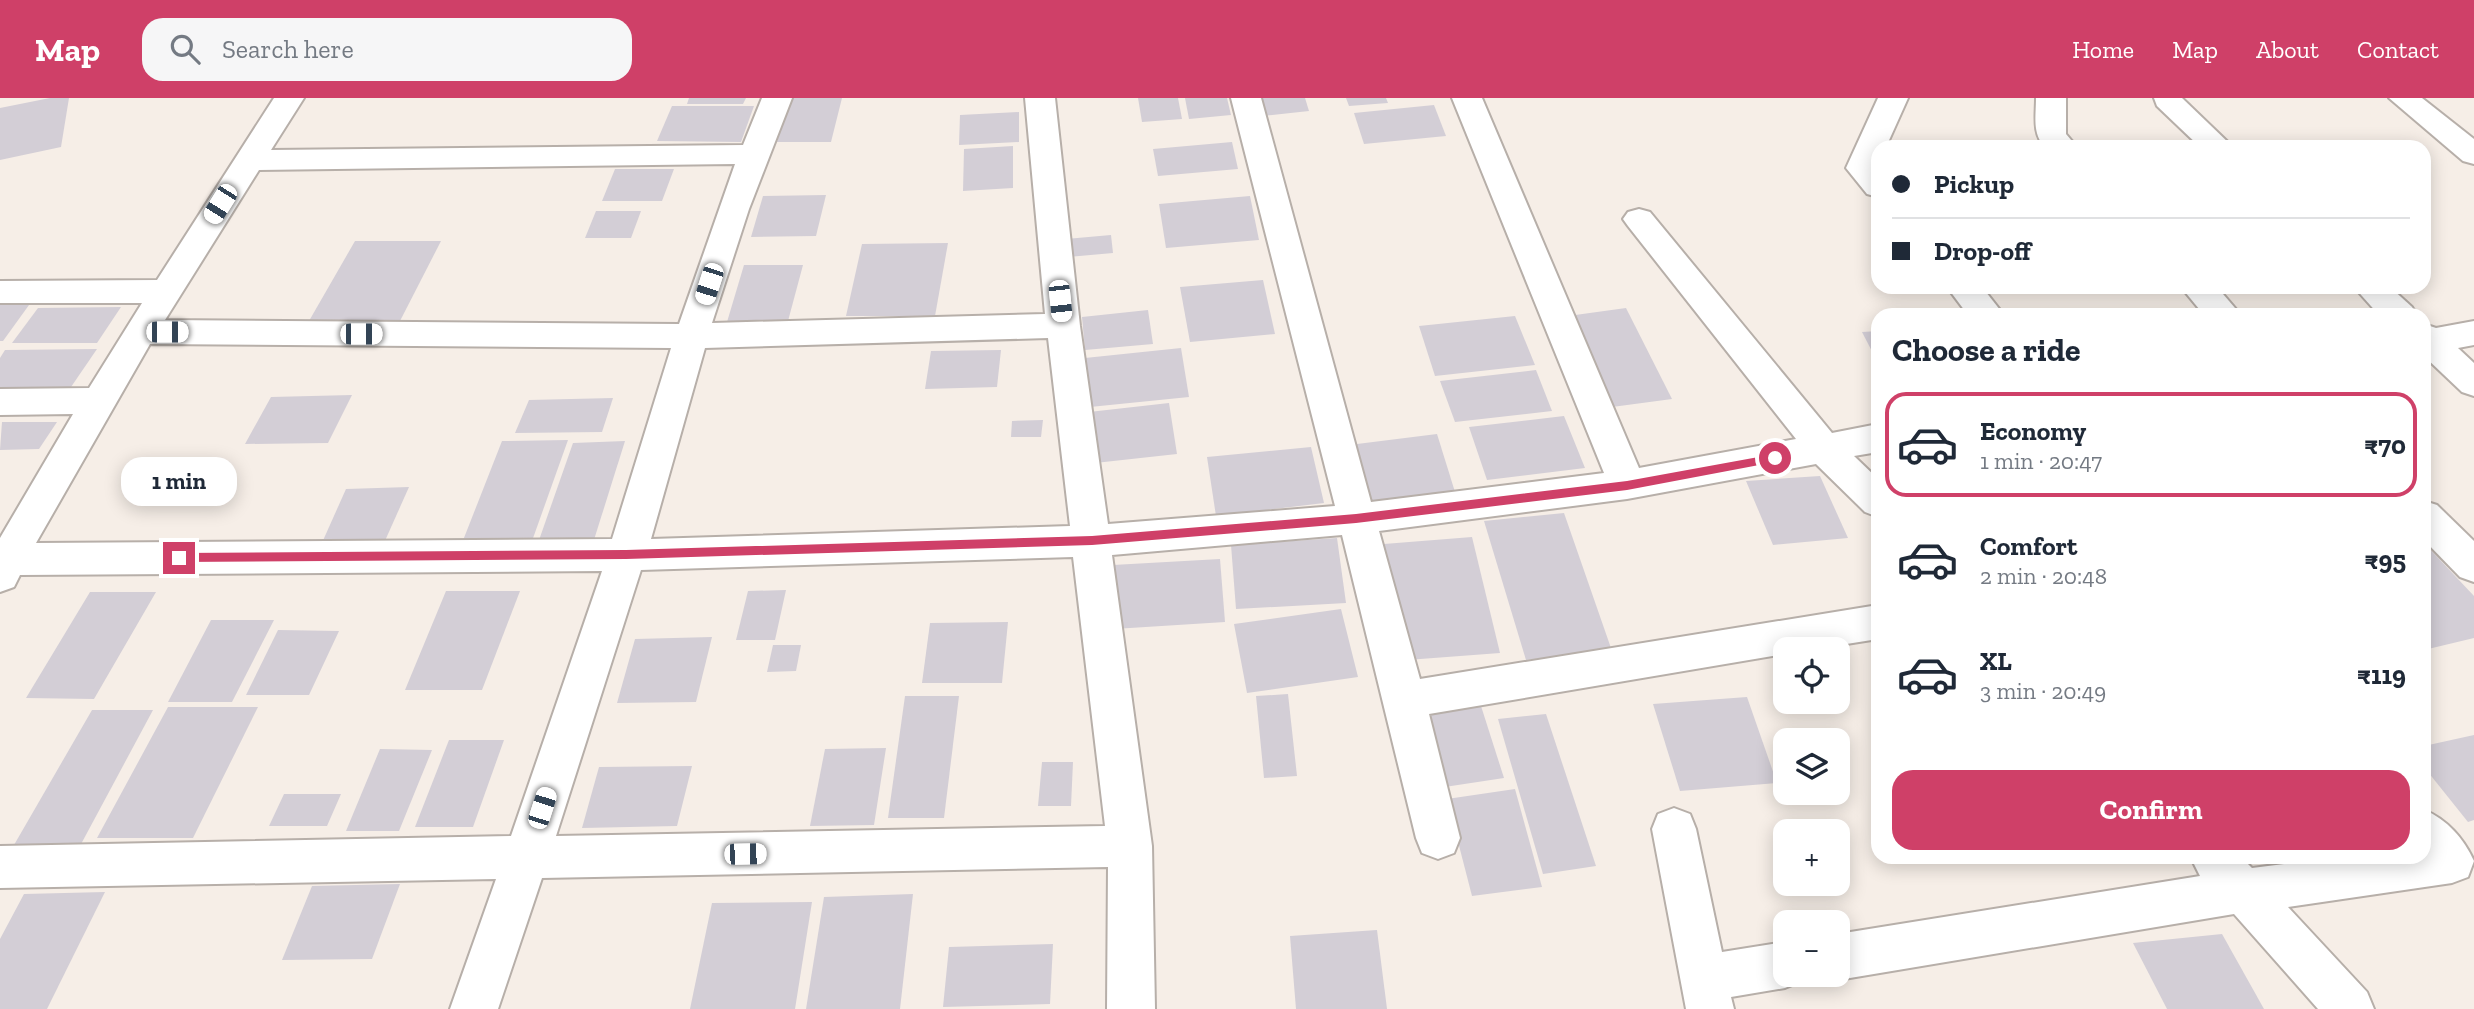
<!DOCTYPE html>
<html lang="en">
<head>
<meta charset="utf-8">
<style>
	:root { --surface:#fff; --page:#f6f6f7; --text:#1f2937; --muted:#747a83; --line:#e0e1e3; --accent:#cf4068 }
	body { margin:0; font-family:"Zilla Slab",serif; background:var(--page); color:var(--text); height:100vh; display:flex; flex-direction:column; font-size:26px; white-space:nowrap }
	* { box-sizing:border-box; margin:0 }
	p { font-size:23px; color:var(--muted) }
	.icon { flex:none; width:38px; height:38px; fill:none; stroke:currentColor; stroke-width:2; stroke-linecap:round; stroke-linejoin:round }
	.map { position:relative; flex:1; overflow:hidden }
	.sheet { position:absolute; left:1871px; top:210px; width:560px; height:556px; display:flex; flex-direction:column; background:var(--surface); border-radius:21px; box-shadow:0 4px 18px #0003 }
	.sheet>* { flex:none }
	.banner { position:absolute; left:1871px; top:42px; width:560px; height:154px; border-radius:21px; box-shadow:0 4px 18px #0003; display:grid; align-content:center; height:154px; padding:0 21px; background:var(--surface) }
	.controls { position:absolute; left:1773px; top:539px; display:grid; gap:14px }
	.controls a { display:grid; place-items:center; width:77px; height:77px; border-radius:14px; background:var(--surface); box-shadow:0 4px 18px #0003; font-size:35px }
	.end { position:absolute; width:32px; height:32px; margin:-16px; border:9px solid #cf4068; background:#fff; box-shadow:0 0 0 4px #fff }
	.from { border-radius:50% }
	.bubble { position:absolute; height:49px; border-radius:21px; background:var(--surface); box-shadow:0 4px 18px #0003; font-size:23px; font-weight:700; line-height:49px; text-align:center }
	.car { position:absolute; width:21px; height:42px; margin:-21px -10px; border-radius:9px; box-shadow:0 0 5px 2px #0007; background:linear-gradient(#fff 24%,#345 0 40%,#fff 0 76%,#345 0 86%,#fff 0) }
	.banner b { display:flex; align-items:center; gap:24px; height:66px; font-size:26px }
	.banner b+b { border-top:2px solid var(--line) }
	.banner i { width:18px; height:18px; background:var(--text) }
	ul { padding:0; list-style:none }
	li { display:flex; align-items:center; gap:21px; height:105px; margin:0 14px 10px; padding:0 7px; border:4px solid transparent; border-radius:21px }
	li div { flex:1 }
	li b { display:block; font-size:26px }
	li em { font-style:normal; font-weight:700 }
	li.on { border-color:var(--accent) }
	li>.icon { width:63px; height:63px; stroke-width:1.5 }
	h2 { padding:0 21px; font-size:32px; line-height:84px }
	.cta { display:flex; gap:14px; margin-top:auto; padding:14px 21px }
	.cta a { flex:1; height:80px; border-radius:21px; background:var(--accent); color:#fff; font-size:28px; font-weight:700; line-height:80px; text-align:center }
	header { display:flex; align-items:center; gap:42px; box-sizing:border-box; height:98px; padding:0 35px; background:var(--accent); color:#fff }
	header strong { font-size:33px }
	nav { display:flex; gap:38px; margin-inline-start:auto; font-size:24px }
	.search { width:490px; height:63px; background:var(--page); display:flex; align-items:center; gap:18px; box-sizing:border-box; padding:0 24px; border-radius:21px; color:var(--muted); font-size:26px }
	.map>svg:first-child { display:block }
</style>
</head>
<body>
<header>
<strong>Map</strong>
<div class="search"><svg class="icon" aria-label="search" viewBox="0 0 24 24"><circle cx="10" cy="10" r="6"/><path d="M15 15l6 6"/></svg>Search here</div>
<nav><a>Home</a><a>Map</a><a>About</a><a>Contact</a></nav>
</header>
<div class="map">
<svg width="2474" height="911" viewBox="0 0 2474 911">
	<rect width="100%" height="100%" fill="#f6eee7"/>
	<g fill="#d3ced6">
		<path d="M50,0H69L61,49L0,62V10Z"/>
		<path d="M689,0H746L743,6H687Z"/>
		<path d="M790,0H842L831,44H777Z"/>
		<path d="M1138,0H1178L1182,21L1142,24Z"/>
		<path d="M1185,0H1227L1231,17L1189,21Z"/>
		<path d="M1258,0H1305L1309,13L1262,18Z"/>
		<path d="M1346,0H1386L1388,5L1349,8Z"/>
		<path d="M1434,7L1446,38L1364,46L1354,15Z"/>
		<path d="M672,8H754L741,44L657,43Z"/>
		<path d="M1019,14V44L959,47L960,17Z"/>
		<path d="M1232,44L1238,71L1158,78L1153,51Z"/>
		<path d="M1013,48V90L963,93L964,51Z"/>
		<path d="M615,71H674L662,103H602Z"/>
		<path d="M826,97L816,138L751,139L763,98Z"/>
		<path d="M1250,98L1259,142L1166,150L1159,106Z"/>
		<path d="M596,113H641L631,140H585Z"/>
		<path d="M1111,137L1113,155L1068,159L1066,141Z"/>
		<path d="M355,143H441L400,223H309Z"/>
		<path d="M948,145L935,218H846L862,146Z"/>
		<path d="M744,167H803L788,223L727,224Z"/>
		<path d="M1263,182L1275,236L1190,244L1180,189Z"/>
		<path d="M0,207H29L3,243H0Z"/>
		<path d="M121,209L97,245H12L38,210Z"/>
		<path d="M1626,210L1672,301L1612,309L1568,218Z"/>
		<path d="M1148,212L1153,246L1085,252L1082,219Z"/>
		<path d="M1515,218L1535,267L1435,278L1419,228Z"/>
		<path d="M1878,233V265L1862,234Z"/>
		<path d="M1181,250L1189,299L1090,309L1085,260Z"/>
		<path d="M97,251L71,289H0V260L5,252Z"/>
		<path d="M1001,252L997,289L925,291L931,253Z"/>
		<path d="M1536,272L1552,313L1455,324L1440,283Z"/>
		<path d="M352,297L328,345L245,346L271,299Z"/>
		<path d="M613,300L602,334L515,335L529,302Z"/>
		<path d="M1169,305L1177,356L1095,365L1089,314Z"/>
		<path d="M1564,318L1585,370L1487,382L1469,329Z"/>
		<path d="M1043,322L1041,339H1011L1012,323Z"/>
		<path d="M2,324H57L39,351L0,352Z"/>
		<path d="M1437,336L1455,394L1365,405L1349,347Z"/>
		<path d="M568,342L532,443L462,445L502,343Z"/>
		<path d="M625,343L593,445H538L573,345Z"/>
		<path d="M1311,349L1324,405L1216,418L1207,359Z"/>
		<path d="M1820,378L1848,440L1773,447L1746,383Z"/>
		<path d="M409,389L384,445L321,447L346,391Z"/>
		<path d="M1564,415L1612,553L1526,562L1484,423Z"/>
		<path d="M1472,439L1500,555L1407,562L1384,446Z"/>
		<path d="M1337,440L1346,505L1236,511L1231,447Z"/>
		<path d="M2424,445L2474,498V540L2424,552Z"/>
		<path d="M1220,461L1225,524L1114,531L1113,467Z"/>
		<path d="M786,492L775,542H736L748,493Z"/>
		<path d="M446,493H520L482,592H405Z"/>
		<path d="M90,494H156L94,601L26,600Z"/>
		<path d="M1341,511L1358,579L1247,595L1234,526Z"/>
		<path d="M211,522H274L232,604H168Z"/>
		<path d="M1008,524L1002,585H922L930,525Z"/>
		<path d="M278,532L339,533L309,597H246Z"/>
		<path d="M712,539L696,604L617,605L635,541Z"/>
		<path d="M773,547H801L796,573L767,574Z"/>
		<path d="M1288,596L1297,678L1264,680L1256,598Z"/>
		<path d="M905,598H959L944,720H888Z"/>
		<path d="M1747,599L1777,685L1680,693L1653,606Z"/>
		<path d="M1481,608L1504,680L1438,690L1417,617Z"/>
		<path d="M168,609H258L193,740H97Z"/>
		<path d="M92,612H153L80,748L14,747Z"/>
		<path d="M1546,616L1596,768L1543,776L1498,621Z"/>
		<path d="M2474,637V722L2468,724L2424,669V648Z"/>
		<path d="M449,642H504L473,729H415Z"/>
		<path d="M886,650L874,727L810,728L825,651Z"/>
		<path d="M380,651L432,652L399,733H346Z"/>
		<path d="M1042,664H1073L1071,708H1038Z"/>
		<path d="M692,668L677,728L582,730L599,669Z"/>
		<path d="M1515,691L1542,789L1472,798L1447,701Z"/>
		<path d="M284,696H341L327,728H269Z"/>
		<path d="M400,786L372,861L282,862L312,788Z"/>
		<path d="M105,794L47,911H0V841L24,796Z"/>
		<path d="M913,796L900,911H806L824,799Z"/>
		<path d="M812,804L795,911H690L712,805Z"/>
		<path d="M1377,832L1387,911H1296L1290,838Z"/>
		<path d="M2222,836L2264,911H2167L2133,845Z"/>
		<path d="M1053,846L1050,906L943,909L949,849Z"/>
	</g>
	<g fill="none" stroke-linecap="round" stroke-linejoin="round">
		<defs>
			<g id="street">
				<path d="M274,0H304L271,52L743,47L762,0H792L749,111L712,225L1045,216L1025,0H1055L1080,228L1108,426L1335,408L1231,0H1261L1371,404L1604,375L1452,0H1482L1639,370L1796,341L1628,128L1623,121L1628,114L1639,111L1650,114L1832,335L1878,326V354L1854,358L1878,381V419L1865,414L1816,366L1627,401L1379,433L1420,581L1878,507V541L1815,551H1785V556L1429,616L1460,740L1454,755L1438,761L1422,755L1416,740L1342,437L1112,457L1152,748L1155,911H1107L1108,769L542,780L498,911H450L496,781L0,790V748L511,738L602,473L20,477L14,489L0,494V440L73,316L0,317V291L89,290L142,205H0V183L157,182ZM735,66L679,226L165,222L259,72ZM1048,240L1070,428L651,441L705,250ZM150,246L671,250L612,441L36,445ZM1073,459L1105,728L556,738L641,472Z"/>
				<path d="M1878,0H1908L1886,49H1878V99L1867,96L1846,70Z"/>
				<path d="M2036,0H2066V36L2077,49H2045C2032,36 2036,18 2036,0Z"/>
				<path d="M2154,0H2182L2233,49H2200L2157,8Z"/>
				<path d="M2389,0H2422L2474,41V66L2463,63Z"/>
				<path d="M1947,189H1982L2004,217H1968Z"/>
				<path d="M2181,189H2217L2241,217H2204Z"/>
				<path d="M2354,189H2390L2412,209L2417,217H2379Z"/>
				<path d="M2474,223V247L2458,250L2474,265V298L2462,294L2424,258V226L2436,230Z"/>
				<path d="M2424,403L2437,407L2474,443V484L2460,479L2424,442Z"/>
				<path d="M1674,710L1690,716L1696,731L1722,854L1785,844V877H1804L1802,883L1785,890L1731,899L1734,911H1686L1652,731L1658,716Z"/>
				<path d="M2424,712C2447,721 2464,741 2474,763L2468,779L2452,785L2288,809L2367,894L2374,911H2318L2234,816L1838,882L1825,877H1838V836L2200,778L2191,760H2242L2252,770L2330,760H2424Z"/>
			</g>
		</defs>
		<use href="#street" stroke="#b7afa9" stroke-width="4"/>
		<use href="#street" fill="#fff" fill-rule="evenodd"/>
	</g>
	<path fill="#cf4068" d="M1775,356L1780,360L1775,364L1627,392L1356,425L1092,447L626,461L179,464L173,460L179,455L626,452L1092,438L1356,416L1627,383Z"/>
</svg>
<div class="controls">
<a><svg class="icon" aria-label="locate" viewBox="0 0 24 24"><circle cx="12" cy="12" r="6"/><path d="M12 2v4M12 18v4M2 12h4M18 12h4"/></svg></a>
<a><svg class="icon" aria-label="layers" viewBox="0 0 24 24"><path d="M12 4l9 5-9 5-9-5zM3 14l9 5 9-5"/></svg></a>
<a>+</a>
<a>−</a>
</div>
<i class="end from" style="left:1775px;top:360px"></i>
<i class="end" style="left:179px;top:460px"></i>
<div class="bubble" style="left:121px;top:359px;width:116px">1 min</div>
<i class="car" style="left:220px;top:106px;rotate:212deg"></i>
<i class="car" style="left:709px;top:186px;rotate:198deg"></i>
<i class="car" style="left:1060px;top:203px;rotate:174deg"></i>
<i class="car" style="left:167px;top:234px;rotate:90deg"></i>
<i class="car" style="left:361px;top:236px;rotate:90deg"></i>
<i class="car" style="left:542px;top:710px;rotate:18deg"></i>
<i class="car" style="left:745px;top:756px;rotate:89deg"></i>
<div class="banner">
<b><i class="from"></i>Pickup</b>
<b><i></i>Drop-off</b>
</div>
<section class="sheet">
<h2>Choose a ride</h2>
<ul>
<li class="on"><svg class="icon" aria-label="car" viewBox="0 0 24 24"><path d="M5 17H2v-5l4-1 3-4h7l3 4 3 1v5h-3M9 17h6M6 11h13"/><circle cx="7" cy="17" r="2"/><circle cx="17" cy="17" r="2"/></svg><div><b>Economy</b><p>1 min · 20:47</p></div><em>₹70</em></li>
<li><svg class="icon" aria-label="car" viewBox="0 0 24 24"><path d="M5 17H2v-5l4-1 3-4h7l3 4 3 1v5h-3M9 17h6M6 11h13"/><circle cx="7" cy="17" r="2"/><circle cx="17" cy="17" r="2"/></svg><div><b>Comfort</b><p>2 min · 20:48</p></div><em>₹95</em></li>
<li><svg class="icon" aria-label="car" viewBox="0 0 24 24"><path d="M5 17H2v-5l4-1 3-4h7l3 4 3 1v5h-3M9 17h6M6 11h13"/><circle cx="7" cy="17" r="2"/><circle cx="17" cy="17" r="2"/></svg><div><b>XL</b><p>3 min · 20:49</p></div><em>₹119</em></li>
</ul>
<div class="cta"><a>Confirm</a></div>
</section>
</div>
</body>
</html>
